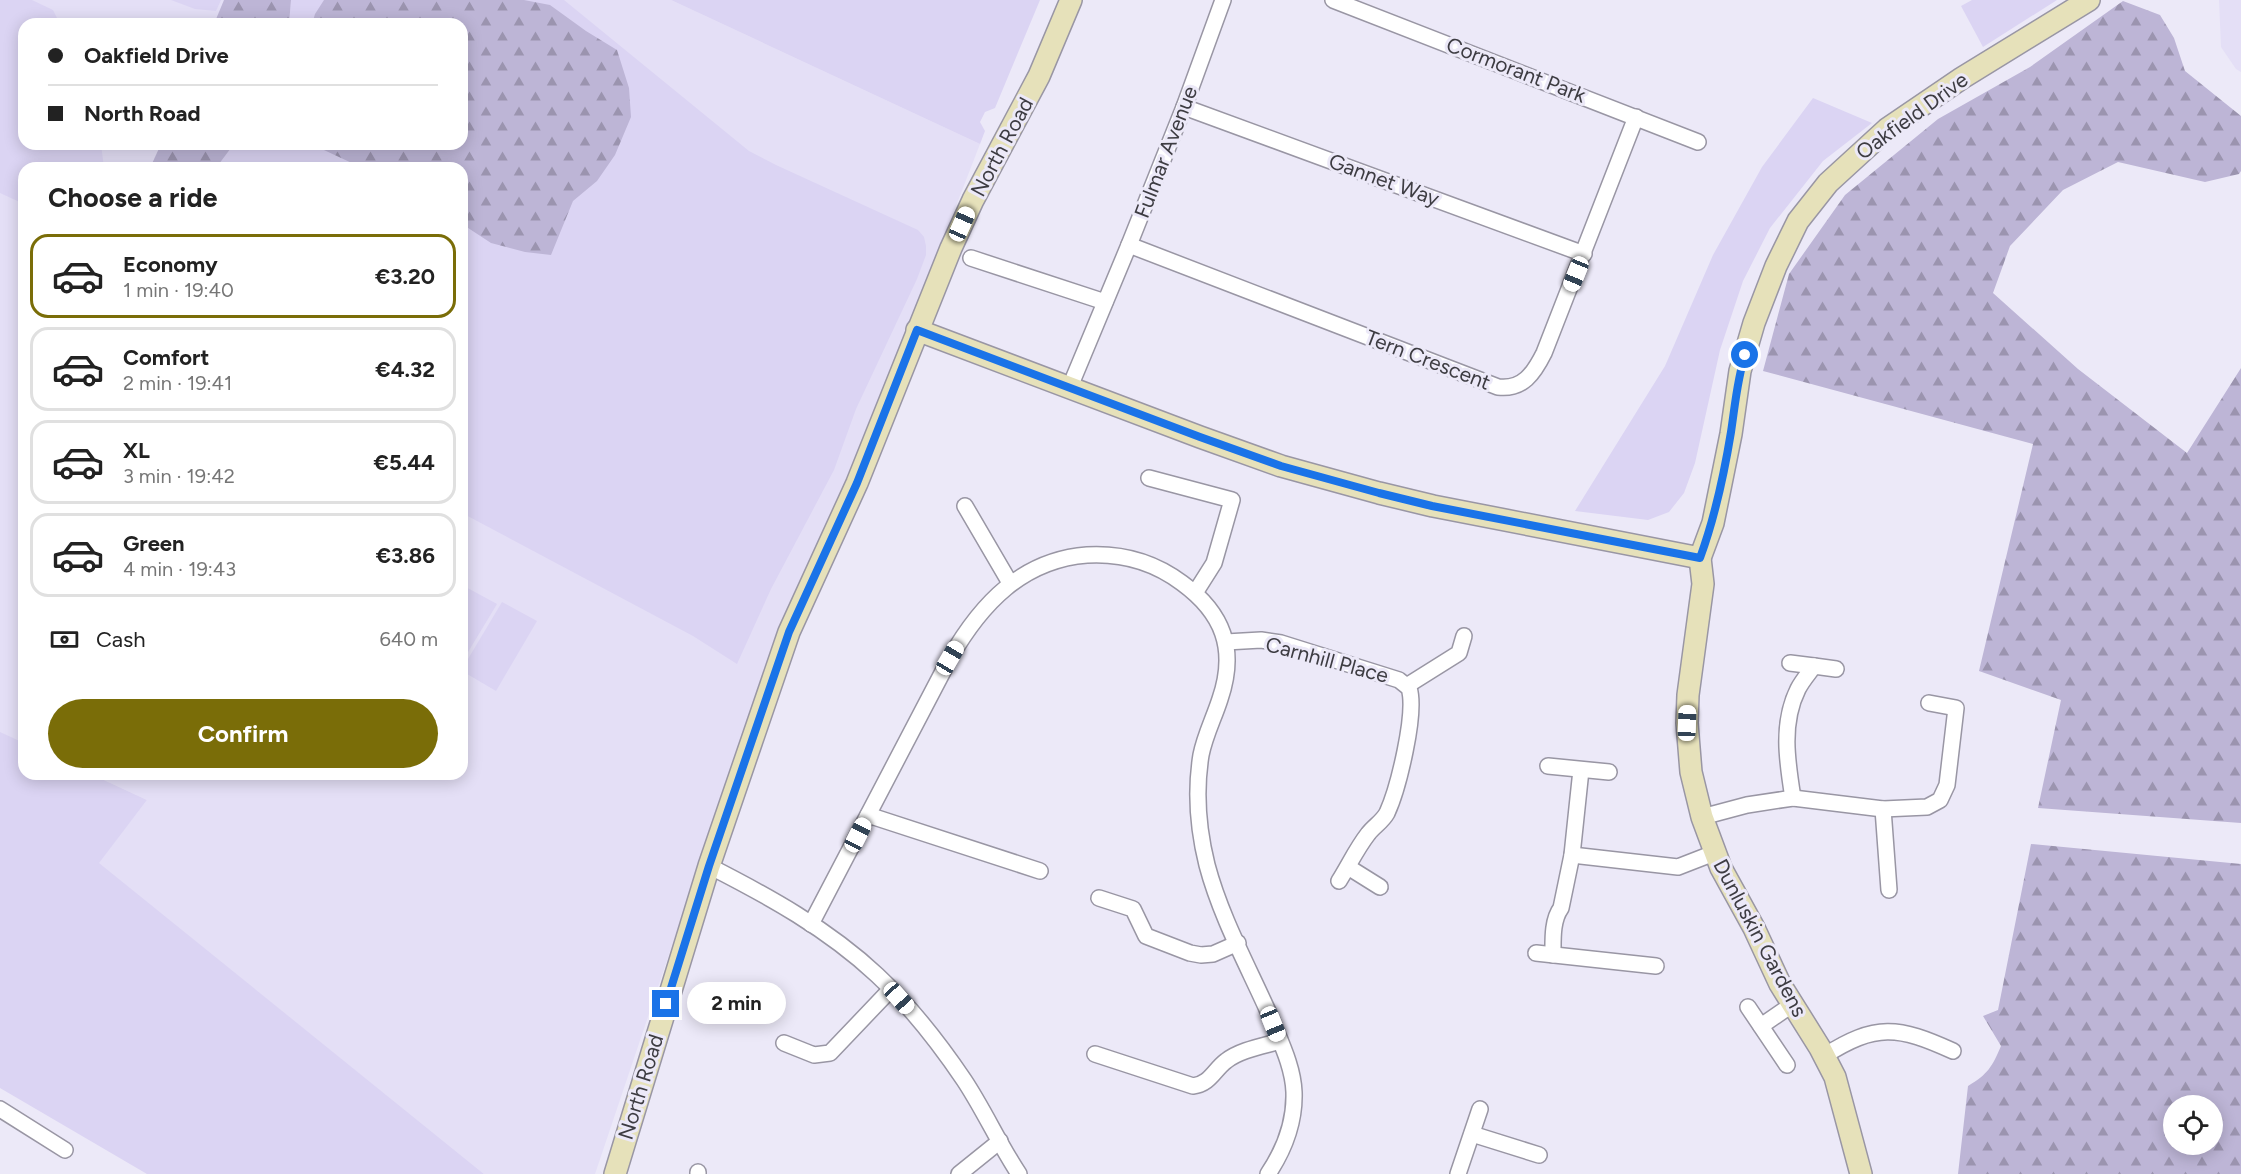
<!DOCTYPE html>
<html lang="en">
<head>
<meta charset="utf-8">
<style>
	:root { --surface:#fff; --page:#f6f6f6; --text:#222; --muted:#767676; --line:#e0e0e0; --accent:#7a6d08 }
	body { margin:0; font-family:Figtree,sans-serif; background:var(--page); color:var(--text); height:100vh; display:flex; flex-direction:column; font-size:22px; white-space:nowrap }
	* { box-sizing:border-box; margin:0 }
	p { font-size:20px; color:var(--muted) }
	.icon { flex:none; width:33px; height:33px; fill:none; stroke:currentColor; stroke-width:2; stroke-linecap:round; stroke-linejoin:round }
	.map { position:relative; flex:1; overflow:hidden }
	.drawer { position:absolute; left:18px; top:162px; width:450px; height:618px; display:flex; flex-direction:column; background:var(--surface); border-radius:18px; box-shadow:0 3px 15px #0003 }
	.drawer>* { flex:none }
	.banner { position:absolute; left:18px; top:18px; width:450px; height:132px; border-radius:18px; box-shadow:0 3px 15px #0003; display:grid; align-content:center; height:132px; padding:0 30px; background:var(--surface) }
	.buttons { position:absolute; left:2163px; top:1095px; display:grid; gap:12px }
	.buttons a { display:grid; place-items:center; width:60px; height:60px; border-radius:50%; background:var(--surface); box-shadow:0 3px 15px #0003; font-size:30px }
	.end { position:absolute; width:27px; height:27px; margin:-14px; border:8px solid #1a73e8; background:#fff; box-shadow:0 0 0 3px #fff }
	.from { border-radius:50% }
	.bubble { position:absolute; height:42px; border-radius:21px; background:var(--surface); box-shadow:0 3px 15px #0003; font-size:20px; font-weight:700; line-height:42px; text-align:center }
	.car { position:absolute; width:18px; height:36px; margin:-18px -9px; border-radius:8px; box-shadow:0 0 4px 2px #0007; background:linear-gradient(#fff 24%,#345 0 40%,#fff 0 76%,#345 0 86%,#fff 0) }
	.banner b { display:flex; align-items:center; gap:21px; height:57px; font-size:22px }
	.banner b+b { border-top:2px solid var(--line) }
	.banner i { width:15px; height:15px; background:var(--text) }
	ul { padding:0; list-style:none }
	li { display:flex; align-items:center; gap:18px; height:84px; margin:0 12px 9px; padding:0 18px; border:3px solid var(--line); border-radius:18px }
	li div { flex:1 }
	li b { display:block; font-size:22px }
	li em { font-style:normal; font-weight:700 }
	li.selected { border-color:var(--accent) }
	li>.icon { width:54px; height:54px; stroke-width:1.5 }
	h2 { padding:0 30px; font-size:27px; line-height:72px }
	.pay { display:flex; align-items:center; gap:15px; height:66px; padding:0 30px; font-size:22px }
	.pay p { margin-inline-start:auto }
	.button { display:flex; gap:12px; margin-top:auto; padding:12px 30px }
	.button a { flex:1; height:69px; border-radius:36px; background:var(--accent); color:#fff; font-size:24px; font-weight:700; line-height:69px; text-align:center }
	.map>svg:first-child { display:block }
</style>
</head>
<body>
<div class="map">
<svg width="2241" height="1174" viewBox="0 0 2241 1174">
	<defs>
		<pattern id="forest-firs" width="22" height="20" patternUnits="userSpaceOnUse" patternTransform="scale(1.5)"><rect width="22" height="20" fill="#bdb5d6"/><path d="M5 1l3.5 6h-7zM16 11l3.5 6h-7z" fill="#9b94af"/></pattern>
	</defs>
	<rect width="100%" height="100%" fill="#ece9f8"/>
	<g fill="#e4dff6" fill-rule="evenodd">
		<path d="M0,0H671L980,144L882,397L777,634L595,1174H484L98,863L147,800L91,774H462V168H24V743L0,733ZM24,24H462V144H24Z"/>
		<path d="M2219,0H2241V72L2236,69L2221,47Z"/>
	</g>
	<g fill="#dbd4f3">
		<path d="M0,0H32L53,10L60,24H24V144H101L104,168H24V204L0,193Z"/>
		<path d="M171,0H221L216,11L195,9Z"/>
		<path d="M291,0H564L749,151L776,165L918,230L924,237L926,246V255L917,279L856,409L834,470L771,589L737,664L693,636L462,513V168H216L234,144H462V24H289Z"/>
		<path d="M671,0H1040L995,108L985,112L980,122L985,131L980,144Z"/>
		<path d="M1972,0H2057L1983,47L1961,6Z"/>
		<path d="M1813,98L1872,123L1823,161L1770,228L1743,281L1720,350L1695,463L1684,493L1669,512L1648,520L1575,511L1665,366L1713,255L1762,167Z"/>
		<path d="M462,585L497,604L462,662Z"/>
		<path d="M502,602L537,621L496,691L462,671V669Z"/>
		<path d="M0,732L24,743V774H91L147,800L99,863L484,1174H147L0,1088Z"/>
	</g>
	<g fill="url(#forest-firs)" fill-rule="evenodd">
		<path d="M224,0H291L289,24H214Z"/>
		<path d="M324,0H524L550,5L586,31L617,50L629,88L631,117L615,155L597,181L573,201L551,255L525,252L491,243L462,224V168H367L354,164L311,144H462V24H312L315,14Z"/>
		<path d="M2123,1L2160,15L2174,38L2185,71L2241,116V171L2239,174L2205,182L2118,162L2063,190L2010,246L1993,293L2078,369L2187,453L2241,368V823L2038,808L2061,700L1979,671L2033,444L1763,371L1789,274L1845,195L1938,119L2030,67Z"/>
		<path d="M161,144H234L216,168H150Z"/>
		<path d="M2031,844L2241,864V1174H1958L1968,1086C1988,1074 1992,1067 2001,1046L1983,1016L1998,1010ZM2174,1106H2212V1144H2174Z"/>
	</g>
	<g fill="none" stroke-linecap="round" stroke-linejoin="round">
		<defs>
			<g id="street">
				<path d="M1333,0L1698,142"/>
				<path d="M1184,107L1584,254"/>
				<path d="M1129,245L1498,387C1523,390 1534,373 1544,353L1636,117"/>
				<path d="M971,258L1105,302"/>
				<path d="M1071,388L1074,377L1129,245L1184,107L1223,0"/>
				<path d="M1149,478L1232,500L1214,563L1195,593"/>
				<path d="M965,506L1010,583"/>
				<path d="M1226,642L1261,640L1281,643L1399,680L1409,688C1417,713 1398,789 1387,813C1382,822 1374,826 1368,834C1357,848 1349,865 1339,881"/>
				<path d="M1790,663L1814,666"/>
				<path d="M1408,685L1459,653L1464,636"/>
				<path d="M1548,766L1609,772"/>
				<path d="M1793,798C1787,761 1781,723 1798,689C1802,681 1809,673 1814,666L1836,669"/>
				<path d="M1883,809L1889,890"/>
				<path d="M868,815L1040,871"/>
				<path d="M1702,817L1747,805L1793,798L1883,809L1927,807L1940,800L1947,785L1956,708L1929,703"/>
				<path d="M1572,855L1678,867L1714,853"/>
				<path d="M709,866C768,896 828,929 877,975C909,1005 939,1043 964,1080C984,1110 999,1144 1019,1174"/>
				<path d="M1348,867L1380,887"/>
				<path d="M1099,898L1133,909L1146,936L1190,953L1201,955L1213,954L1238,943"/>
				<path d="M811,924L950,658C981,604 1022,560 1087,555C1122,553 1154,562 1182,583C1223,613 1237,649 1220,699C1214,718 1205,735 1201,755C1195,792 1198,829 1207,865C1221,918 1249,968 1271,1018C1280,1041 1293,1066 1294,1092C1295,1122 1284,1150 1268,1174"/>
				<path d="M1536,953L1656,966"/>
				<path d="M1553,955C1553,940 1552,920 1561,908L1572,855L1581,770"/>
				<path d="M1748,1007L1787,1065"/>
				<path d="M1761,1026L1793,1004"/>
				<path d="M784,1043L814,1055L830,1053L891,989"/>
				<path d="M1095,1054L1193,1086C1210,1084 1214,1070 1226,1061C1240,1050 1263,1046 1280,1041"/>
				<path d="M1824,1056C1876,1023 1898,1026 1953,1051"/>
				<path d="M0,1109L65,1150"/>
				<path d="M1472,1134L1539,1155"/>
				<path d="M698,1174V1172"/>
				<path d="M959,1174L1000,1141"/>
				<path d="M1458,1174L1480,1109"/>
			</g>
			<g id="secondary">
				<path d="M917,330L1200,437L1281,466L1379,493L1433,506L1700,558L1713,523L1731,434L1740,371L1754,323L1776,266L1798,221L1828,183L1887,129L1962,78L2089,0"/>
				<path d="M1700,558L1703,584L1688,695L1687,723L1691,772L1702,817L1721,868L1754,928L1780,984L1820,1048L1835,1077L1861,1174"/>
				<path d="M615,1174L709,866L789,632L857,483L951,248L973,200L1039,76L1071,0"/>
			</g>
		</defs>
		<use href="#street" stroke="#9996a4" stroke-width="18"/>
		<use href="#secondary" stroke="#9996a4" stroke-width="24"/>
		<use href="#street" stroke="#fff" stroke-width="15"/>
		<use href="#secondary" stroke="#e6e1ba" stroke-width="21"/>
	</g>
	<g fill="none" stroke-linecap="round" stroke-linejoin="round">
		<path stroke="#1a73e8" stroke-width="8" d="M666,1004L709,866L789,632L857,483L917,330L1200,437L1281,466L1379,493L1432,506L1700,558C1715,517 1724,475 1731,432C1735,406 1737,380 1745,355"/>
	</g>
	<g text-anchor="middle" stroke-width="6" stroke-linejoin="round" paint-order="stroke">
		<g font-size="21" fill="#3d3c42" stroke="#ece9f8">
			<text transform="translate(1516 70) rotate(21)" y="7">Cormorant Park</text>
			<text transform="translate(1912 116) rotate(-36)" y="7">Oakfield Drive</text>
			<text transform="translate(1002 147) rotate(-62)" y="7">North Road</text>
			<text transform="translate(1166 152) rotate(-69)" y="7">Fulmar Avenue</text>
			<text transform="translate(1384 180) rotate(20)" y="7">Gannet Way</text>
			<text transform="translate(1428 360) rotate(21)" y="7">Tern Crescent</text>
			<text transform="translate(1327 660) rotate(15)" y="7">Carnhill Place</text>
			<text transform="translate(1760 938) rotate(62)" y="7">Dunluskin Gardens</text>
			<text transform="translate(641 1087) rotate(-73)" y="7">North Road</text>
		</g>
	</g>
</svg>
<div class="buttons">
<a><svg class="icon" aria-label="locate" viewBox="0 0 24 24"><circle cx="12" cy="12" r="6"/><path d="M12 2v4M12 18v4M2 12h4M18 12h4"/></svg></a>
</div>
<i class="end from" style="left:1745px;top:355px"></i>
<i class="end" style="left:666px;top:1004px"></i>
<div class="bubble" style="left:687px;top:982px;width:99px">2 min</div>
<i class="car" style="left:962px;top:224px;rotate:24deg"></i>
<i class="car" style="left:1576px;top:274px;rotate:202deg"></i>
<i class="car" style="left:950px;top:658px;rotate:30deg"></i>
<i class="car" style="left:1687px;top:723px;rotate:2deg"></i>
<i class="car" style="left:858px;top:835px;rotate:27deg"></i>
<i class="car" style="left:899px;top:998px;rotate:138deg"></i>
<i class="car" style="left:1273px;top:1024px;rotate:158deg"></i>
<div class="banner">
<b><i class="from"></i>Oakfield Drive</b>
<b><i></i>North Road</b>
</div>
<section class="drawer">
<h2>Choose a ride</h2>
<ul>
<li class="selected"><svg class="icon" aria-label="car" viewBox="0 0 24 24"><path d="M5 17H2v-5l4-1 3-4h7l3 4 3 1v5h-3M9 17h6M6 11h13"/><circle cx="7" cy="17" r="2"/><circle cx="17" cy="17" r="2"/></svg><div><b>Economy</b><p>1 min · 19:40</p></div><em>€3.20</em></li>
<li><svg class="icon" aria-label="car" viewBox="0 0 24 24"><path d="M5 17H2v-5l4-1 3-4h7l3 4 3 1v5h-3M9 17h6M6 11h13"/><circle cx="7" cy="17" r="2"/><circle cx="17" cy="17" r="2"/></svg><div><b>Comfort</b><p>2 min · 19:41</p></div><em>€4.32</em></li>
<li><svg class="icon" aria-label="car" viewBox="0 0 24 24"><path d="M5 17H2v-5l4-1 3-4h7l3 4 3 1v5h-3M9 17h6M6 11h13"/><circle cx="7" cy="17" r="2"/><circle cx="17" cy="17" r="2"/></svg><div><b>XL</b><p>3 min · 19:42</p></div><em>€5.44</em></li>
<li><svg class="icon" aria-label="car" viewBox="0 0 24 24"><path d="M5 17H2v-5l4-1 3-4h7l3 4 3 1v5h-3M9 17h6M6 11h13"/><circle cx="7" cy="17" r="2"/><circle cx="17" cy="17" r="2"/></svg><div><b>Green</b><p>4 min · 19:43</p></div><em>€3.86</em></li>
</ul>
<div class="pay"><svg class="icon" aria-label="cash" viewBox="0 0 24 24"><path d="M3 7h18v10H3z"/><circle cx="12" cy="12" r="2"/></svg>Cash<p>640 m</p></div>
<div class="button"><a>Confirm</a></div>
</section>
</div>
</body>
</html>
